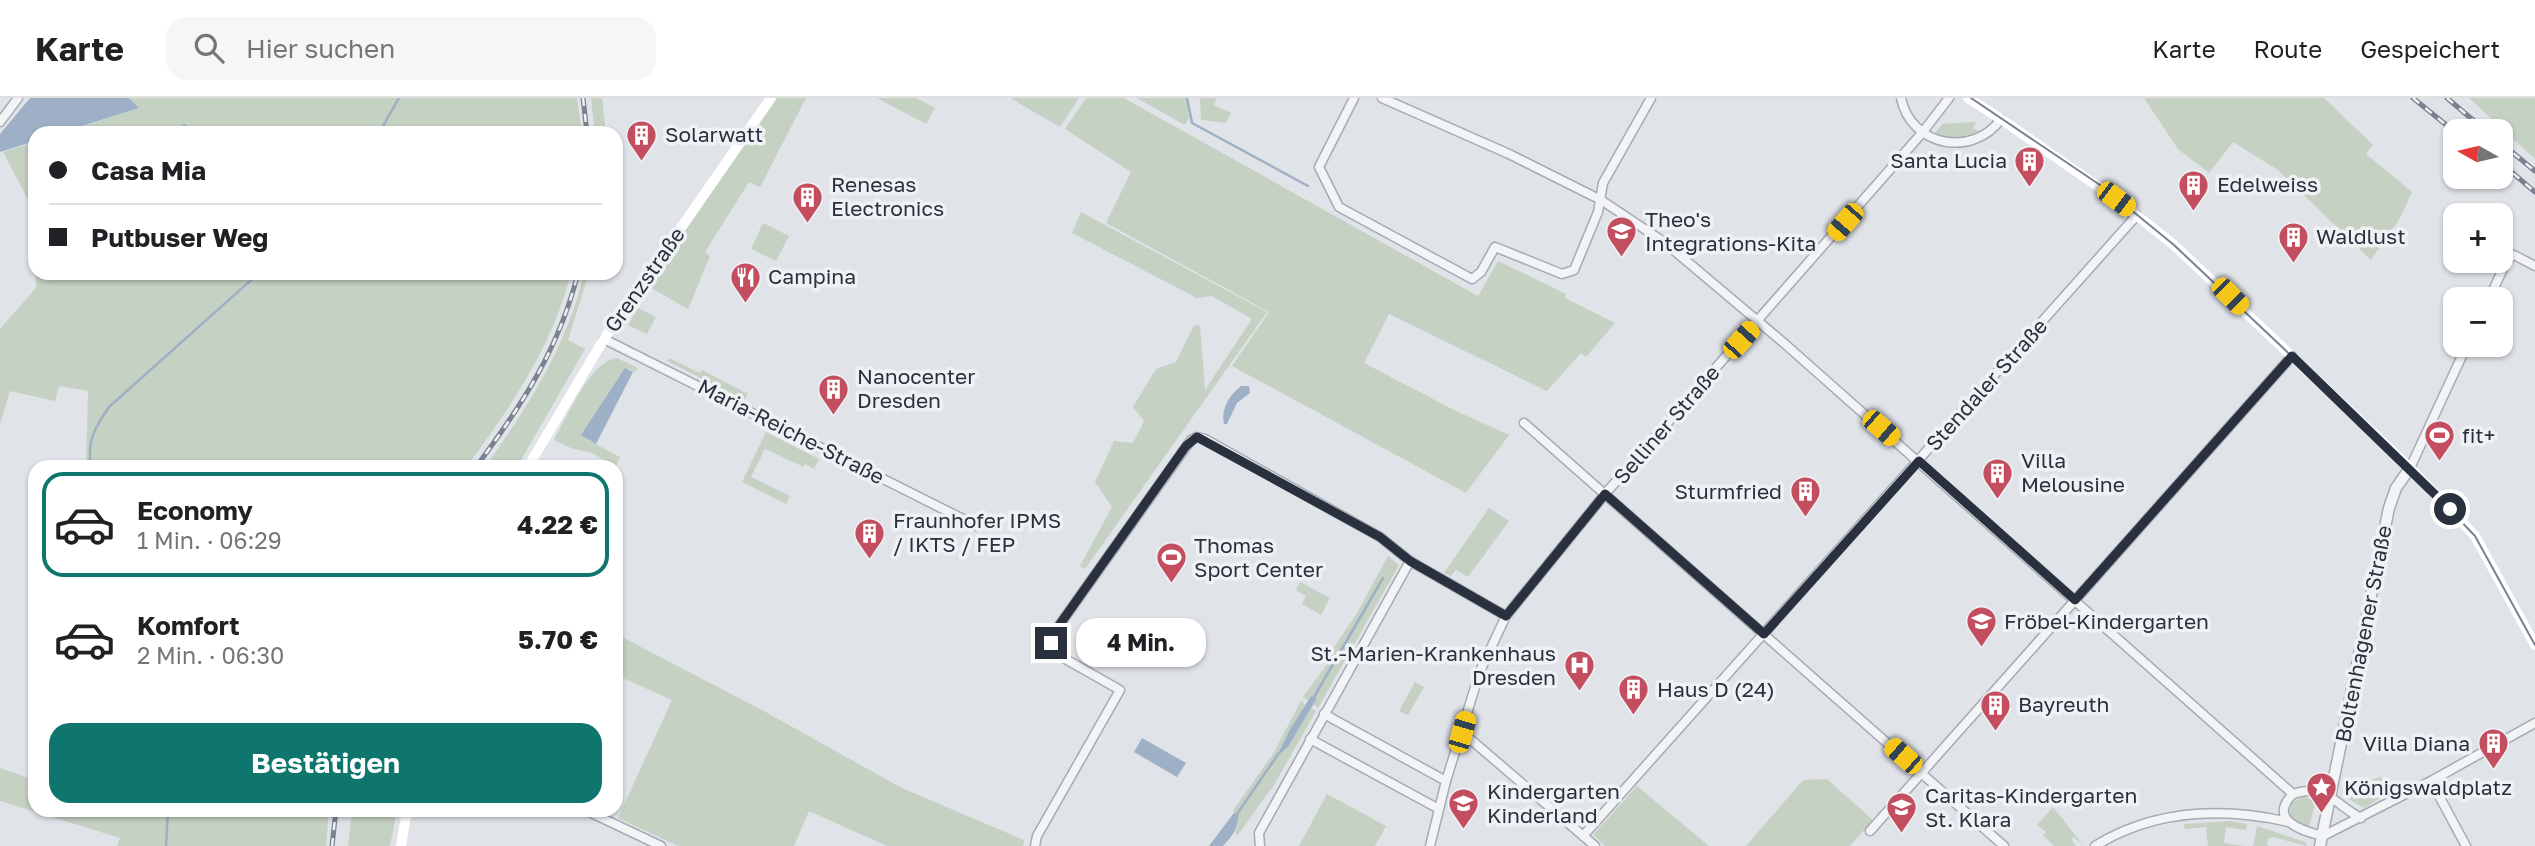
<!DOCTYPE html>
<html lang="de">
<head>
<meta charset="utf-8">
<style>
	:root { --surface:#fff; --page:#f6f6f6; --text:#202124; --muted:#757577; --line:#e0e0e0; --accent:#0f766e }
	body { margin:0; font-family:"Golos Text",sans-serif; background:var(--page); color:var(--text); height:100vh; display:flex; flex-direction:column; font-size:26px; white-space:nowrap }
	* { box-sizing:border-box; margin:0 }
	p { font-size:23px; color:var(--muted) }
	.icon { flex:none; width:38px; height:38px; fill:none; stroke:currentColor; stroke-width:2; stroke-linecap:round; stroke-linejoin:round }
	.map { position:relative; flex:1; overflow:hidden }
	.details { position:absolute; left:28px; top:362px; width:595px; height:357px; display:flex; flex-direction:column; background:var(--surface); border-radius:21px; box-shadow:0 2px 5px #0004 }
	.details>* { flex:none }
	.top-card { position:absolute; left:28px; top:28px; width:595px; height:154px; border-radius:21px; box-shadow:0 2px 5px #0004; display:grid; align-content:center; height:154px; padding:0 21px; background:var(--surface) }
	.needle { width:46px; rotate:278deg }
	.controls { position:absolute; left:2443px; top:21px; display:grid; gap:14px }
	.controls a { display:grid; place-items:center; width:70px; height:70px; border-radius:14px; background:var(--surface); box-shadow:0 2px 5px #0004; font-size:35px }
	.end { position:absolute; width:32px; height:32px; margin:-16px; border:9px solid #2a313e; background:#fff; box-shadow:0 0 0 4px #fff }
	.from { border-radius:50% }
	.bubble { position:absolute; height:49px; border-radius:21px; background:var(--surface); box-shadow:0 2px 5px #0004; font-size:23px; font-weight:700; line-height:49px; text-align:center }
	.car { position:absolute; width:21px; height:42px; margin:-21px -10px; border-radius:9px; box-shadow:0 0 5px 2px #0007; background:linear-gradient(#f5c518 24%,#345 0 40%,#f5c518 0 76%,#345 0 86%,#f5c518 0) }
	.top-card b { display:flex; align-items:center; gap:24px; height:66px; font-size:26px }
	.top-card b+b { border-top:2px solid var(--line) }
	.top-card i { width:18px; height:18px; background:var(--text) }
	ul { padding:12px 0 0; list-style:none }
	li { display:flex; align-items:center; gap:21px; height:105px; margin:0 14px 10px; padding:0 7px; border:4px solid transparent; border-radius:21px }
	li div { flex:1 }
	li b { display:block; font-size:26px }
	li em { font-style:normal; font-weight:700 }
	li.on { border-color:var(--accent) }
	li>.icon { width:63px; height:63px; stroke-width:1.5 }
	.primary-button { display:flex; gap:14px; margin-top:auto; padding:14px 21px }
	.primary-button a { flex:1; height:80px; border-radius:21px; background:var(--accent); color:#fff; font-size:28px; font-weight:700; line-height:80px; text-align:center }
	header { display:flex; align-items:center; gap:42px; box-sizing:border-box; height:98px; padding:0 35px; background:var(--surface); border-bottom:2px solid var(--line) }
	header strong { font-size:33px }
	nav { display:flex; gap:38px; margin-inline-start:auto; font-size:24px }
	.search { width:490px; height:63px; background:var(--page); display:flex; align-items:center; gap:18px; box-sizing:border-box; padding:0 24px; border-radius:21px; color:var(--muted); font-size:26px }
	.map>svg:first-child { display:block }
</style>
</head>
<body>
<header>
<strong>Karte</strong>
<div class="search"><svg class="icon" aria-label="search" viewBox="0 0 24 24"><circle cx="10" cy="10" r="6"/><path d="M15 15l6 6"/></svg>Hier suchen</div>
<nav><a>Karte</a><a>Route</a><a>Gespeichert</a></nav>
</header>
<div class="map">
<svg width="2535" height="748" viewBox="0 0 2535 748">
	<rect width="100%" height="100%" fill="#e0e3e8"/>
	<g fill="#c5d1c2">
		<path d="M129,0H577L582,35H63L139,10Z"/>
		<path d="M591,0H602L606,35H595Z"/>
		<path d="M771,0H806L760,89L749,84L705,154L710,158L688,211L644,186Z"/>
		<path d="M877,0H916L935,10L926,26Z"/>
		<path d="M1010,0H1079L1060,29Z"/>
		<path d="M1086,0H1124L1478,198L1498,163L1566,196L1565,200L1615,225L1586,259L1581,255L1547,293L1389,216L1364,265L1454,312L1509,337L1466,395L1232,268L1269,214L1106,125L1131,74L1065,31Z"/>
		<path d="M1137,0H1186L1189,20L1185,27Z"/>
		<path d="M1200,0H1217L1214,7L1231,15L1226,25L1201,22Z"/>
		<path d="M2144,0H2324L2373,47L2366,56L2412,94L2400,120L2371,162L2278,72L2233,44L2209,75L2178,51Z"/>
		<path d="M2469,0H2535V61Z"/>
		<path d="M1971,24L1976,25L1973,30L1981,35C1964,44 1951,41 1933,38L1942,26Z"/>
		<path d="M35,44V115L3,54Z"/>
		<path d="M1081,114L1267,214L1085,471L1080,468L1112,409L1095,384L1114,343L1133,345L1144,323L1133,309L1156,271L1176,264L1194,227L1200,228L1205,292L1252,221L1212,198L1197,200L1072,135Z"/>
		<path d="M763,125L789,138L776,163L751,151Z"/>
		<path d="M36,175H571C552,249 511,309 466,369H86L88,293L59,288L55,303L10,293L0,326V231L36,190Z"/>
		<path d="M584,175H589L568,242L585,251L517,369H485C528,309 567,248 584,175Z"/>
		<path d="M638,210L656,219L647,236L628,227Z"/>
		<path d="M617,260L638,270L635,274L626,270L588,342L620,359L616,368L590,354L573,351L554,342C566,321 591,262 617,260Z"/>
		<path d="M669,260L700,275L702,272L742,293V294L748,295L744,302L667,263Z"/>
		<path d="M766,334L819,361L814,371L805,366L804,369L765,351L751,379L790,398L786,406L742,384Z"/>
		<path d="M1489,410L1509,423L1468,479L1456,472L1451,478L1444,475Z"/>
		<path d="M1388,458L1399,467L1318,610L1313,606L1317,600L1311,598L1308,602L1303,599L1328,565L1334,549L1357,515Z"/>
		<path d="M1300,484L1330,500L1321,517L1302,506L1306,498L1296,492Z"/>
		<path d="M616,536L760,611L902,690L1024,742L1023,748H887L809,713L794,748H678L618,720L672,602L616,577Z"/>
		<path d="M1415,584L1424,589L1408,617L1399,613Z"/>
		<path d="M1301,603L1305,606L1288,649L1311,610L1316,613L1274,687L1238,737L1235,735L1238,725L1237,715L1233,716L1234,711L1273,656Z"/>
		<path d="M0,670L35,682V712H329L326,748H117L120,740L0,703Z"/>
		<path d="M2381,679L2390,694L2364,710L2342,697L2343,682L2361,685Z"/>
		<path d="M1827,681L1873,722L1850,748H1746L1803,682Z"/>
		<path d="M1637,688L1709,748H1605L1593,737Z"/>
		<path d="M1327,696L1386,728L1375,748H1299Z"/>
		<path d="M2304,699L2316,702L2309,729L2296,725L2289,716L2292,704Z"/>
		<path d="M2053,709L2083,747L2074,739L2071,741L2076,748H2054L2043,737L2046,734L2037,727Z"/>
		<path d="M352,712H397L390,748H348Z"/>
		<path d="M2231,723L2247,726L2246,732L2226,729L2224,745L2244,748H2208L2206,729L2185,731L2184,726Z"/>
		<path d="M2257,728L2305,744L2307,748L2273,739L2268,741L2267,746L2270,748H2253Z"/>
	</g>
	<g fill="#9db0c5">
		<path d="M30,0H129L139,10L60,35H35V43L0,54V36Z"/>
		<path d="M625,270L633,274L596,346L581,337Z"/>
		<path d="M1241,288H1249L1250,295L1237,305L1227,326H1224C1221,310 1229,298 1241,288Z"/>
		<path d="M1311,598L1317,600L1288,649L1277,658L1291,630Z"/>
		<path d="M1142,640L1186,665L1177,679L1134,654Z"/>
		<path d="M1238,715C1239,730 1233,737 1223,748H1209L1233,716Z"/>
	</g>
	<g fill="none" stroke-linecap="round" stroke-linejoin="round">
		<g stroke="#9db0c5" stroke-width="2.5">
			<path d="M1187,0L1192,25L1308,88"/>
			<path d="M184,27L188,35"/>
			<path d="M379,35L399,0"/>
			<path d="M91,369C87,342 94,331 109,309L259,175"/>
			<path d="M1314,599L1383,480"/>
			<path d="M1237,716L1279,655"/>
			<path d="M166,748L168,712"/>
		</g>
		<defs>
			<g id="minor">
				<path d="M1354,0L1319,69L1339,109L1472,181L1481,174L1495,149L1562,176L1574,172L1598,114L1603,85L1651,0"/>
				<path d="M1382,0L1509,56L1601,102L1664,144L1785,246L2293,696"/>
				<path d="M1901,0C1911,49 1973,60 2001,21"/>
				<path d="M0,24L18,0"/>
				<path d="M2489,201L2507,162L2514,157L2535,168"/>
				<path d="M604,241L977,428"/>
				<path d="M1524,325L2004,748"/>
				<path d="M2410,370L2467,247"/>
				<path d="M1324,616L1446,683"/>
				<path d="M1462,634L1595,748"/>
				<path d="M1310,641L1439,711"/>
				<path d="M2431,683L2466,748"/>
				<path d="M585,712L661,748"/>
				<path d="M2361,720C2335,707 2327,685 2293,696C2267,722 2302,733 2323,738L2431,683L2535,625"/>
				<path d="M1870,733L2292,258"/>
				<path d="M1583,738L2137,117"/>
				<path d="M1035,748L1037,738L1120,592L1053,554L1050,545L1053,536L1191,342L1197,339L1205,341L1380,439L1410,463L1506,518"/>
				<path d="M1260,748L1259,735L1410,463"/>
				<path d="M1430,748L1446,683L1480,573L1506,518L1605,396L1922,35L1949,0"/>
				<path d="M2095,748C2155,711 2222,709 2289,724"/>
			</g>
			<path id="tertiary" d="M2320,748L2389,410L2396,390L2410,370"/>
		</defs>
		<use href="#minor" stroke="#a6aab2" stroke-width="11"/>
		<use href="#tertiary" stroke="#a6aab2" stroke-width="13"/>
		<use href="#minor" stroke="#f2f4f6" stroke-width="8"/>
		<use href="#tertiary" stroke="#f2f4f6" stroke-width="10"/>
		<g stroke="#fff" stroke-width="10">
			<path d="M1968,0L2001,21L2116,101L2174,147L2410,370L2475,438L2535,547"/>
			<path d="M528,369L604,241L771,0"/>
			<path d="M401,748L407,712"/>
		</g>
		<path stroke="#7a8290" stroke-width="2" d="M1971,0L2103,89L2174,147L2410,370L2475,438L2535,547"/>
		<defs>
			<g id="rail">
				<path d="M583,0L587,35"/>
				<path d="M2413,0L2455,34"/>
				<path d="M2447,0L2486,33"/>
				<path d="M2501,45L2535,73"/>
				<path d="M2501,65L2535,94"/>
				<path d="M476,369C522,307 559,251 578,175"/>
				<path d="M332,748L336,712"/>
			</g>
		</defs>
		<use href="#rail" stroke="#7a8290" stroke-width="5"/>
		<use href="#rail" stroke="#eff2f5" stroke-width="2.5" stroke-dasharray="8" stroke-linecap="butt"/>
	</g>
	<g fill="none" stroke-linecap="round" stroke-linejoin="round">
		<path stroke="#2a313e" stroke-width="9" d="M1051,545L1053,536L1186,348L1197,339L1380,439L1410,463L1506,518L1605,396L1764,536L1919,363L2075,502L2292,258L2450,411"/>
	</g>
	<defs>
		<symbol id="building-pin" viewBox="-11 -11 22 30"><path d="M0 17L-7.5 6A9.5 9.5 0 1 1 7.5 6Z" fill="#c34e5f" stroke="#eff2f5"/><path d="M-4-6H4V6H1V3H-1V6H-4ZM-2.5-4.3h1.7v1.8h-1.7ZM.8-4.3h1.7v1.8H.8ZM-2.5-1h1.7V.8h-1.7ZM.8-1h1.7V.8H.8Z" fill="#fff"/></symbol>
		<symbol id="school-pin" viewBox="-11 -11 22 30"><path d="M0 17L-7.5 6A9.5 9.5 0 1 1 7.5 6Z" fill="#c34e5f" stroke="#eff2f5"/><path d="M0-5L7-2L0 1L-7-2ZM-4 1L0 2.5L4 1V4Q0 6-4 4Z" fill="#fff"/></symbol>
		<symbol id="restaurant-pin" viewBox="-11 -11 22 30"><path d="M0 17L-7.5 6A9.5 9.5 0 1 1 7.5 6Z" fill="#c34e5f" stroke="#eff2f5"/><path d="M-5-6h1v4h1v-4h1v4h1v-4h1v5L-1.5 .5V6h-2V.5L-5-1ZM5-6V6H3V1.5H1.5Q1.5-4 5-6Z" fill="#fff"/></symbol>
		<symbol id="stadium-pin" viewBox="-11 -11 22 30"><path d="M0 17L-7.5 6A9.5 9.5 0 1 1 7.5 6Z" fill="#c34e5f" stroke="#eff2f5"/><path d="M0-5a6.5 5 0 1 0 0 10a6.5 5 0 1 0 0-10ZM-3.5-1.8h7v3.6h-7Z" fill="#fff"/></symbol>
		<symbol id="hospital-pin" viewBox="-11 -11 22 30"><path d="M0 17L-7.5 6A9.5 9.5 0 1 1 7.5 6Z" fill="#c34e5f" stroke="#eff2f5"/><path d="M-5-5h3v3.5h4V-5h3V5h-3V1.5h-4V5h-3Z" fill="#fff"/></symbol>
		<symbol id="sight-pin" viewBox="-11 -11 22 30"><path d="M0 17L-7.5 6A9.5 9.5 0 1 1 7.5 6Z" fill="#c34e5f" stroke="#eff2f5"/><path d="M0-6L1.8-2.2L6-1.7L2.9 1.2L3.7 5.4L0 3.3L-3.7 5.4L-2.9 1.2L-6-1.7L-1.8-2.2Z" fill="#fff"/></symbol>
	</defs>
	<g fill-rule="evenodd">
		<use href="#building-pin" x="624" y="20" width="35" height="47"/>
		<use href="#building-pin" x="2012" y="46" width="35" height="47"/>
		<use href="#building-pin" x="2176" y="70" width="35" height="47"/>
		<use href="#building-pin" x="790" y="82" width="35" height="47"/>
		<use href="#school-pin" x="1604" y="116" width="35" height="47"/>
		<use href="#building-pin" x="2276" y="122" width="35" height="47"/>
		<use href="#restaurant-pin" x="728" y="162" width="35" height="47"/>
		<use href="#building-pin" x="816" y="274" width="35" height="47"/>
		<use href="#stadium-pin" x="2422" y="320" width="35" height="47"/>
		<use href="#building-pin" x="1980" y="358" width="35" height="47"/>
		<use href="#building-pin" x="1788" y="376" width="35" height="47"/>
		<use href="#building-pin" x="852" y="418" width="35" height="47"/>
		<use href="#stadium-pin" x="1154" y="442" width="35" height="47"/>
		<use href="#school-pin" x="1964" y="506" width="35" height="47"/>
		<use href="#hospital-pin" x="1562" y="550" width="35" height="47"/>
		<use href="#building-pin" x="1616" y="574" width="35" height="47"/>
		<use href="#building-pin" x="1978" y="590" width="35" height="47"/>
		<use href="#building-pin" x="2476" y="628" width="35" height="47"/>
		<use href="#sight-pin" x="2304" y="672" width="35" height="47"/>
		<use href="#school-pin" x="1446" y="688" width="35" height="47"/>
		<use href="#school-pin" x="1884" y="692" width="35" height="47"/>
	</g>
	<g text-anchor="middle" stroke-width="7" stroke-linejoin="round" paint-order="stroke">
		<g font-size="21" fill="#2a313e" stroke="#eff2f5" text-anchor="start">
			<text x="665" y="44">Solarwatt</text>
			<text x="2007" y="70" text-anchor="end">Santa Lucia</text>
			<text x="831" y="94">Renesas<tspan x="831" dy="24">Electronics</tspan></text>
			<text x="2217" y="94">Edelweiss</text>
			<text x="1645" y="129">Theo's<tspan x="1645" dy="24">Integrations-Kita</tspan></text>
			<text x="2316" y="146">Waldlust</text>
			<text x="768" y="186">Campina</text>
			<text x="857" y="286">Nanocenter<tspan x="857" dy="24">Dresden</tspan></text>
			<text x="2462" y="345">fit+</text>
			<text x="2021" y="370">Villa<tspan x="2021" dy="24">Melousine</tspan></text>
			<text x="1782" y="401" text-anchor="end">Sturmfried</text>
			<text x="893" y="430">Fraunhofer IPMS<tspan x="893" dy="24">/ IKTS / FEP</tspan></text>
			<text x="1194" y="455">Thomas<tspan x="1194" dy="24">Sport Center</tspan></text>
			<text x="2004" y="531">Fröbel-Kindergarten</text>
			<text x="1556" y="563" text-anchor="end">St.-Marien-Krankenhaus<tspan x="1556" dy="24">Dresden</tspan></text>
			<text x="1657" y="599">Haus D (24)</text>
			<text x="2018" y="614">Bayreuth</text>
			<text x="2470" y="653" text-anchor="end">Villa Diana</text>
			<text x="2344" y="697">Königswaldplatz</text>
			<text x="1487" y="701">Kindergarten<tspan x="1487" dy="24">Kinderland</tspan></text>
			<text x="1925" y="705">Caritas-Kindergarten<tspan x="1925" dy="24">St. Klara</tspan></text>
		</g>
		<g font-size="21" fill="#2a313e" stroke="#eff2f5">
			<text transform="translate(645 182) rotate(-55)" y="7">Grenzstraße</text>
			<text transform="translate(1987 287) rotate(-48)" y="7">Stendaler Straße</text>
			<text transform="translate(1667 327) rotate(-49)" y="7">Selliner Straße</text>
			<text transform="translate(791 334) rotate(27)" y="7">Maria-Reiche-Straße</text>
			<text transform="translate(2364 536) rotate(-79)" y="7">Boltenhagener Straße</text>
		</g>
	</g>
</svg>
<div class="controls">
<a><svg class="needle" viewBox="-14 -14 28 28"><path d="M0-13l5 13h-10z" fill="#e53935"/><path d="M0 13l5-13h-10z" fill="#757577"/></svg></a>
<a>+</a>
<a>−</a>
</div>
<i class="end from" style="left:2450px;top:411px"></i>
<i class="end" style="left:1051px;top:545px"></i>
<div class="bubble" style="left:1076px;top:520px;width:130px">4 Min.</div>
<i class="car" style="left:2116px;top:101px;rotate:127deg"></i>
<i class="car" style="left:1845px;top:124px;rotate:221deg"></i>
<i class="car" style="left:2230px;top:198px;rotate:135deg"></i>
<i class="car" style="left:1741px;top:242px;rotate:42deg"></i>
<i class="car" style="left:1881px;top:330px;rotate:131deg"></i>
<i class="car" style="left:1462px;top:634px;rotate:16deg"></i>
<i class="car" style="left:1903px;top:658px;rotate:311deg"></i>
<div class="top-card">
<b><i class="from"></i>Casa Mia</b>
<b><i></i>Putbuser Weg</b>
</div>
<section class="details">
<ul>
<li class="on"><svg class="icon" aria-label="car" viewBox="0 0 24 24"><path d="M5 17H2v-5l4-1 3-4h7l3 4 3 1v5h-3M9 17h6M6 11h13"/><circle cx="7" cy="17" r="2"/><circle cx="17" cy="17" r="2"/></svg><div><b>Economy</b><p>1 Min. · 06:29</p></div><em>4.22 €</em></li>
<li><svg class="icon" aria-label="car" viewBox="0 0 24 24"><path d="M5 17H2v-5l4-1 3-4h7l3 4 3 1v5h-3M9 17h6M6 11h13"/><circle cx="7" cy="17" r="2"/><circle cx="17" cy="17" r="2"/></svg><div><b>Komfort</b><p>2 Min. · 06:30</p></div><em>5.70 €</em></li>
</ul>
<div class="primary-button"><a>Bestätigen</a></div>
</section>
</div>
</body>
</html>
